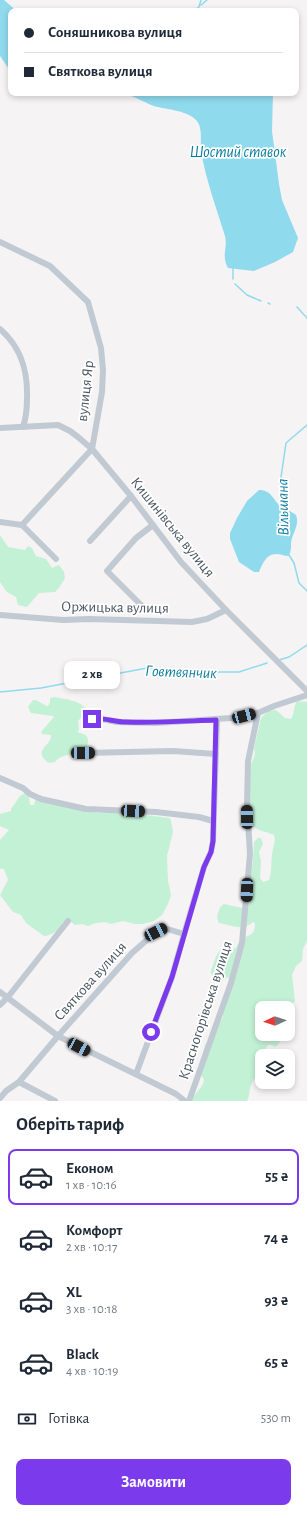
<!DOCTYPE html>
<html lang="uk">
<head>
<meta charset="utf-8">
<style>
	:root { --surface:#fff; --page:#f6f6f7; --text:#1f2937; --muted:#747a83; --line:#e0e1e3; --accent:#7c3aed }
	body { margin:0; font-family:"Alegreya Sans",sans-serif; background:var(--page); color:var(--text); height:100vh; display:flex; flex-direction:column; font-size:15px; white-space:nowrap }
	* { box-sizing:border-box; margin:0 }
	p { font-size:13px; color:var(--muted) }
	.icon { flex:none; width:22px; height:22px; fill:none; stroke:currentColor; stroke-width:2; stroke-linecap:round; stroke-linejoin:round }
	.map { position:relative; height:1101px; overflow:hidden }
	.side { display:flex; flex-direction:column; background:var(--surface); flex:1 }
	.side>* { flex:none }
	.guide { position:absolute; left:8px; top:8px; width:291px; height:88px; border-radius:8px; box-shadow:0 2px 6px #0003; display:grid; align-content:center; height:88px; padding:0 16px; background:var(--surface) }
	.needle { width:26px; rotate:267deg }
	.fabs { position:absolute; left:255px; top:1001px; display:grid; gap:8px }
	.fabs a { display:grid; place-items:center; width:40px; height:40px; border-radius:8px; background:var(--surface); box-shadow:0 2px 6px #0003; font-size:20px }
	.end { position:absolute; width:18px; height:18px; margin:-9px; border:5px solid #7c3aed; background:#fff; box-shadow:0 0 0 2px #fff }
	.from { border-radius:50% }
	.bubble { position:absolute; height:28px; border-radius:8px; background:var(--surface); box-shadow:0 2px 6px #0003; font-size:13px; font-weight:700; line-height:28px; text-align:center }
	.car { position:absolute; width:12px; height:24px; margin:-12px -6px; border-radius:5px; box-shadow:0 0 3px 1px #0007; background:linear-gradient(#222 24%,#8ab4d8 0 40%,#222 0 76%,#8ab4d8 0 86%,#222 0) }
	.guide b { display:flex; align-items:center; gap:14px; height:38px; font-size:15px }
	.guide b+b { border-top:1px solid var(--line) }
	.guide i { width:10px; height:10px; background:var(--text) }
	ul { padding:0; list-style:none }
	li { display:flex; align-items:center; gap:12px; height:56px; margin:0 8px 6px; padding:0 8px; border:2px solid transparent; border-radius:8px }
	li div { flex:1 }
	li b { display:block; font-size:15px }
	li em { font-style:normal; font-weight:700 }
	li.on { border-color:var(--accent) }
	li>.icon { width:36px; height:36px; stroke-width:1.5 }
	h2 { padding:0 16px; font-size:18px; line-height:48px }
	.pay { display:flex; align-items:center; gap:10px; height:44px; padding:0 16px; font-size:15px }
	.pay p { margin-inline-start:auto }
	.button { display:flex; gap:8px; margin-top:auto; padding:8px 16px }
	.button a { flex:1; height:46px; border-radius:8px; background:var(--accent); color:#fff; font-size:16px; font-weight:700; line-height:46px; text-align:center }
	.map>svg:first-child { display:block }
</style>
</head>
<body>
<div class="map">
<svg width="307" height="1101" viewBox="0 0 307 1101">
	<rect width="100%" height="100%" fill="#f5f3f3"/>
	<g fill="#c3f1d5">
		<path d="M0,535L8,547L25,550L28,546C34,548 33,552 36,556L46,559L52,568L59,565L64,572L65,578L59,588L55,592L39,593L27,607L18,605L16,597L7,592L0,582Z"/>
		<path d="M55,697C67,700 81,700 87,711L78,721L79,730L77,732C83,734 88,734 88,741C88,757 62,751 55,762L49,763C31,750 52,746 51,735L42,734L41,732L54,717L53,716L31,713L28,707L33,700C40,700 42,705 48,706L50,703V698Z"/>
		<path d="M297,701L307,702V941L303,949L302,961L296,966L292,975L295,1001L288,1008H262V1034H281L282,1038L278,1045L275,1047L271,1045H268L260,1056C263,1073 257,1072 251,1085C249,1090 250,1096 247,1101H192C194,1092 204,1088 204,1079L198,1072L205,1045L213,1034L223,1017V1004L229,979L228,977L224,980L215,978L211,974V971C213,965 215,958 218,953C222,947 227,952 232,950C237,949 237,944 240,941C248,933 255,938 255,923L253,922C242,932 232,925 219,923L217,918C218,912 219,907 224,904L242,908L249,903L253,891L249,883L253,862L254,842L258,838H261L263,844L259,852L261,861L260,878L263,882L269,880C272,871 271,863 272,854C273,847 276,841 274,835C264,831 258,831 250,824H242L240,822L242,816L248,808L251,765L255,754L254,748L261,718L268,711L276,710L285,718L291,719C295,713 293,707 297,701Z"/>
		<path d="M25,793L29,797L30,805H34L36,797L40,795L49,801L97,813L120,812L170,818L171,821L173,832L167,856L168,881L171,895L168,904L162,915L154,921L143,924H135L123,921L111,924L105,922L96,923L88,926L82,924L75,925L71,922H63C59,930 53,935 44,936L26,923L21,915L13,912L0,895L8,880L4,869H0V840L9,830L0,826V814L11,811V809L20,796Z"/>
	</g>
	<g fill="#90daee">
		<path d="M0,0H4L17,11H11V72L0,56Z"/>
		<path d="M121,93H273L272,131L279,184L282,200L298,238L293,252L275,262L254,271L228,268C221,255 228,248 225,236C216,207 206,180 201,151C200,142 203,129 197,121C187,110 168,110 154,106C143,102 133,95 121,93Z"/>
		<path d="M259,490C272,490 273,500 281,507C286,510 291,511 296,515C300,525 292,534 291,543C291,548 291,551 289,556C284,556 281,554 276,554C266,554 262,565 259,572H254L239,562L230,539V533L237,518L247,501Z"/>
	</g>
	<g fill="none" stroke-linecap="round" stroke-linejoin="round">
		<g stroke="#90daee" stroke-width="1.5">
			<path d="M201,5L207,0"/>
			<path d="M193,11L199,7L201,0"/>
			<path d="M233,279V268"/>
			<path d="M235,284L247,295L261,301"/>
			<path d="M268,303L270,304"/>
			<path d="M297,307L307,318"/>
			<path d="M281,507L280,484L286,443L307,425"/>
			<path d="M289,555L294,563L299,583L307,591"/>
			<path d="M279,660L289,657L307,645"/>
			<path d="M0,692L41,688L147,668L183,672H239L267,663"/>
		</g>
		<g stroke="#c1cad2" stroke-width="6">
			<path d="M0,242L50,266L88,302L101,348L103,370L102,392L92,449L22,525"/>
			<path d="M0,329C22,348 28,372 27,399C27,409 26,418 23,427"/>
			<path d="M0,428L58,425L70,431L78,437L92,449L131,496L181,562L226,610L307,691"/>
			<path d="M0,522L22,525L56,559"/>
			<path d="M90,541L131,496"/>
			<path d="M141,605L107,571L136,538L153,525"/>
			<path d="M0,615L63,620L89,619L192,622L207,619L226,610"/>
			<path d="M88,721L97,718L117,722L156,723L231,718L258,713L274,706L307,695"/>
			<path d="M83,753L173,751L216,754"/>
			<path d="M0,778L23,788L30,794L41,799L86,809L156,812L199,817L213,821"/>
			<path d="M0,992L58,1036L176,1094L185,1101"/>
			<path d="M0,1005L8,997L68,921"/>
			<path d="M136,1074L172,977L184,934"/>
			<path d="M19,1082L55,1101"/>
			<path d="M0,1098L6,1091L19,1082L58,1036L132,953L156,932L164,928L184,934L204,867L211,852L213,841L217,719"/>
			<path d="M189,1101L231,983L242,943L250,854L247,805L248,761L258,713"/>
		</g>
	</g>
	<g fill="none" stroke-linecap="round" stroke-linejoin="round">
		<path stroke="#7c3aed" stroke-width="5" d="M92,719C103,717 114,722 126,722C156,723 186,721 216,720L213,841L211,852L204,867L172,977L151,1032"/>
	</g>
	<g text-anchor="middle" stroke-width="3.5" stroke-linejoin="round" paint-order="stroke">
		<g font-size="15" fill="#4a5661" stroke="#fff">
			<text transform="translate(85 391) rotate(-84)" y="5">вулиця Яр</text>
			<text transform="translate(173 527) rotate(51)" y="5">Кишинівська вулиця</text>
			<text transform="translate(115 607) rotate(1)" y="5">Оржицька вулиця</text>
			<text transform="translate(90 981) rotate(-48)" y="5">Святкова вулиця</text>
			<text transform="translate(205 1010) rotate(-72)" y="5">Красногорівська вулиця</text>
		</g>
		<g font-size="16" font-style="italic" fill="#0c7c9b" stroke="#fff">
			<text x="238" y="157">Шостий ставок</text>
			<text transform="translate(282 507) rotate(-91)" y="6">Вільшана</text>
			<text transform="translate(181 671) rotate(2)" y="6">Говтвянчик</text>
		</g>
	</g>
</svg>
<div class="fabs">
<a><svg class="needle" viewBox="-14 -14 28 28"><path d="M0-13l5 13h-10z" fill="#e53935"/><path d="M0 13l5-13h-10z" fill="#747a83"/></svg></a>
<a><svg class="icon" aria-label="layers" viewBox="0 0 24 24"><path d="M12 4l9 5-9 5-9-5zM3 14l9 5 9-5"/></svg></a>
</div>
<i class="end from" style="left:151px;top:1032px"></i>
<i class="end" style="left:92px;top:719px"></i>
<div class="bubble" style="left:64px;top:661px;width:56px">2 хв</div>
<i class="car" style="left:244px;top:716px;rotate:75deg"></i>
<i class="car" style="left:83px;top:753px;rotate:90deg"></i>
<i class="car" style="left:133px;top:811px;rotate:93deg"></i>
<i class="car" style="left:247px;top:817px;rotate:359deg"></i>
<i class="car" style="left:247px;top:890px;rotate:182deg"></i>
<i class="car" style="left:156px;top:932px;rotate:64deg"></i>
<i class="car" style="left:79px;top:1047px;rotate:118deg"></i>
<div class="guide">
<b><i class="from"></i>Соняшникова вулиця</b>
<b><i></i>Святкова вулиця</b>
</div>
</div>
<section class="side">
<h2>Оберіть тариф</h2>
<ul>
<li class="on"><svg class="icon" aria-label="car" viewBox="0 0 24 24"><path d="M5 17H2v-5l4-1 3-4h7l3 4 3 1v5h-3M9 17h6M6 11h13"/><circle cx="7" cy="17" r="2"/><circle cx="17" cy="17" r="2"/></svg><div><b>Економ</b><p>1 хв · 10:16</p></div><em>55 ₴</em></li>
<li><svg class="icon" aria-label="car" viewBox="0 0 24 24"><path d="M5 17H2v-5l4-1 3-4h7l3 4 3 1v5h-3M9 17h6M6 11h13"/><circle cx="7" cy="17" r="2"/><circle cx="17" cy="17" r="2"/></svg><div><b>Комфорт</b><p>2 хв · 10:17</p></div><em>74 ₴</em></li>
<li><svg class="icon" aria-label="car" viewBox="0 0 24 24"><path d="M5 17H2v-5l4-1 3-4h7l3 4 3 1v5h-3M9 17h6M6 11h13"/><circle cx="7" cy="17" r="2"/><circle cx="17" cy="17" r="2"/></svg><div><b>XL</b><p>3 хв · 10:18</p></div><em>93 ₴</em></li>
<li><svg class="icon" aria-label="car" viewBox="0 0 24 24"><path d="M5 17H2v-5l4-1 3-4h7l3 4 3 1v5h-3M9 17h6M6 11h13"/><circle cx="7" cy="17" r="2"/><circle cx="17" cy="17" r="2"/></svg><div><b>Black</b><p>4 хв · 10:19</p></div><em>65 ₴</em></li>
</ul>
<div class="pay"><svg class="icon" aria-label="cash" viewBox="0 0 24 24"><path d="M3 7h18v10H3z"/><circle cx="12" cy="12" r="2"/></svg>Готівка<p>530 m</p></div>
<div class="button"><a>Замовити</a></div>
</section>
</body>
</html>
